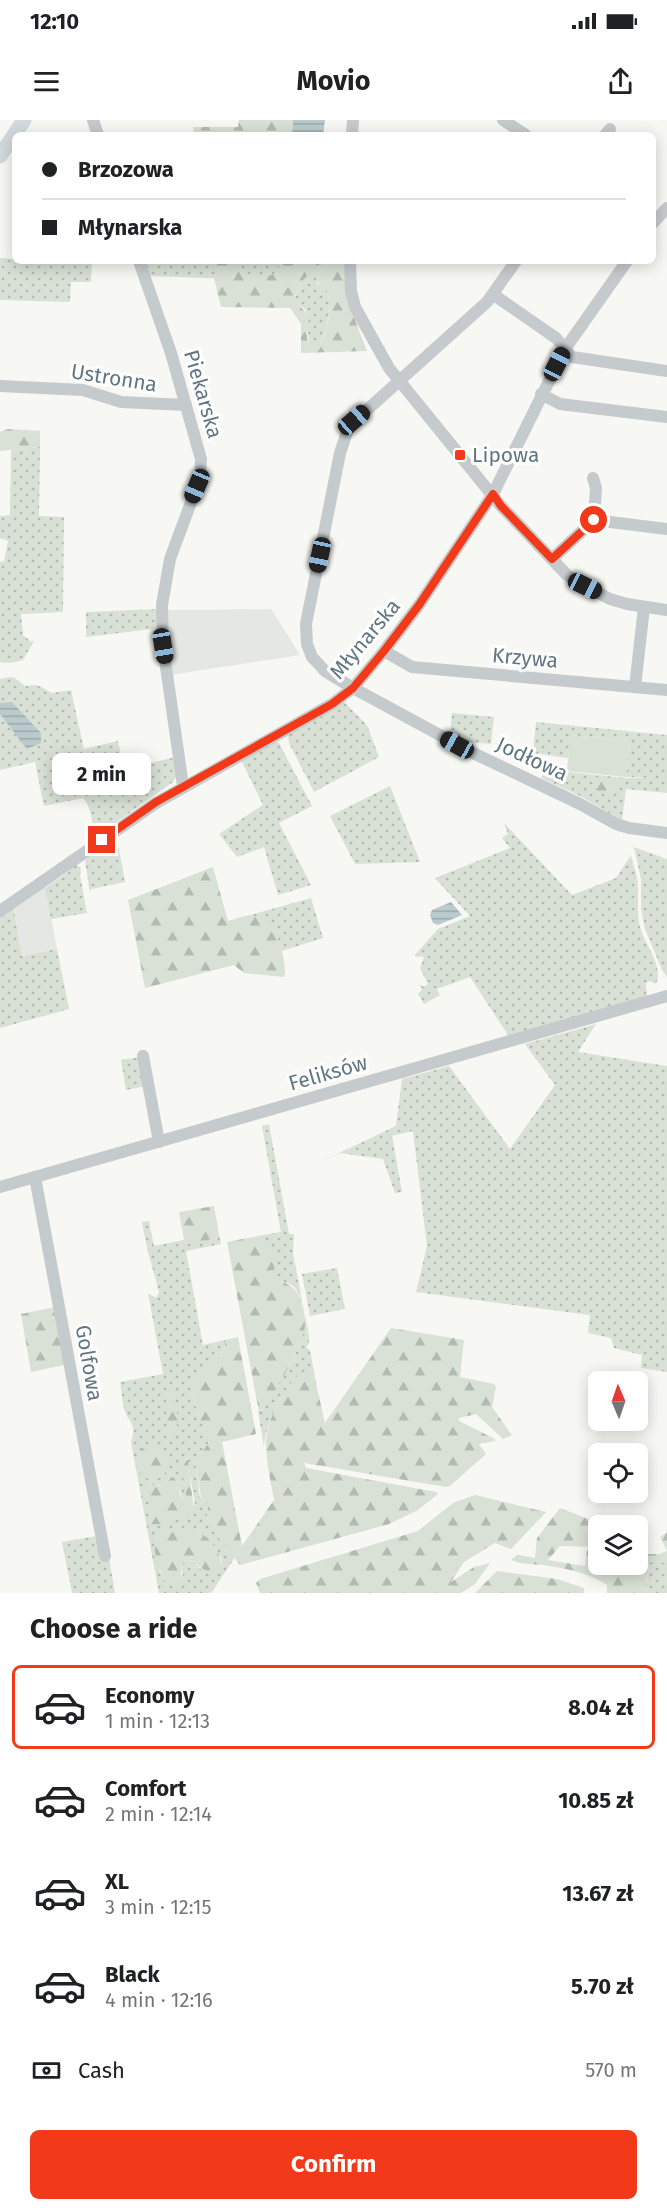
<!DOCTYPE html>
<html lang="en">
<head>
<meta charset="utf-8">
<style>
	:root { --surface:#fff; --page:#f6f6f6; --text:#202124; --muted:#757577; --line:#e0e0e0; --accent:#f23919 }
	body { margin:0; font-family:"Fira Sans",sans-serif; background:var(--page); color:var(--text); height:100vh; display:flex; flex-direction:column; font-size:22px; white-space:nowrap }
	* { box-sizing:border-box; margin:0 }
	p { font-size:20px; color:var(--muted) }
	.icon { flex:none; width:33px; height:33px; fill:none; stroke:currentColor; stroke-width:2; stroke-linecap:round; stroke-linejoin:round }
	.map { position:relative; height:1473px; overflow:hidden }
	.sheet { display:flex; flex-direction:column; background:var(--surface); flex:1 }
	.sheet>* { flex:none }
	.banner { position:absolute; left:12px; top:12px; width:644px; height:132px; border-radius:9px; box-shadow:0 3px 15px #0003; display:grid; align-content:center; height:132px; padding:0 30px; background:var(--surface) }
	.needle { width:39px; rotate:358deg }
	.fabs { position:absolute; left:588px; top:1251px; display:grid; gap:12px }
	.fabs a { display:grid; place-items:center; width:60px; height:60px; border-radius:9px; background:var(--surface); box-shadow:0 3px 15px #0003; font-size:30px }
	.end { position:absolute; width:27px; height:27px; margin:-14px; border:8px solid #f23919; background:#fff; box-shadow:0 0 0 3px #fff }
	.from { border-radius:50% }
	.bubble { position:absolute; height:42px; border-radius:9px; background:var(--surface); box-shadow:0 3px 15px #0003; font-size:20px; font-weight:700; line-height:42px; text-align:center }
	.car { position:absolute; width:18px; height:36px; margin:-18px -9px; border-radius:8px; box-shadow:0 0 4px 2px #0007; background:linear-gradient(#222 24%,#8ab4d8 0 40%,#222 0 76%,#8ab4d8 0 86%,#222 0) }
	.banner b { display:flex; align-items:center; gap:21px; height:57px; font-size:22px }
	.banner b+b { border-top:2px solid var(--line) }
	.banner i { width:15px; height:15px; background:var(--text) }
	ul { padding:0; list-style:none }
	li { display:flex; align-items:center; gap:18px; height:84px; margin:0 12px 9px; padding:0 18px; border:3px solid transparent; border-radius:9px }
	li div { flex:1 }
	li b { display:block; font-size:22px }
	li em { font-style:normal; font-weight:700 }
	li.selected { border-color:var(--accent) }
	li>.icon { width:54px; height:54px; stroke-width:1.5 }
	h2 { padding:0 30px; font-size:27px; line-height:72px }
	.pay { display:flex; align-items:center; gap:15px; height:66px; padding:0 30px; font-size:22px }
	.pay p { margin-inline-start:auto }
	.button { display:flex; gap:12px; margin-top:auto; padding:12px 30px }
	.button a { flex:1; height:69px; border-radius:9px; background:var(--accent); color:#fff; font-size:24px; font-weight:700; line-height:69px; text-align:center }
	.status { display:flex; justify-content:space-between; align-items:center; height:42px; padding:0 30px; background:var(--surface); direction:ltr }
	.status svg { height:16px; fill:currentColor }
	header { display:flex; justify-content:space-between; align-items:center; height:78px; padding:0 30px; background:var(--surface); font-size:27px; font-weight:700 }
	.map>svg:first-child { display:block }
</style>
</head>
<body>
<div class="status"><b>12:10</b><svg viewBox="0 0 49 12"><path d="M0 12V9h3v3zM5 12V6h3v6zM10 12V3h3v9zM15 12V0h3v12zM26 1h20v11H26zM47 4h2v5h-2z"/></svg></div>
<header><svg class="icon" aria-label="menu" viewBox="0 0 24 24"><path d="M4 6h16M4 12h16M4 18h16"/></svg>Movio<svg class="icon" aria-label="share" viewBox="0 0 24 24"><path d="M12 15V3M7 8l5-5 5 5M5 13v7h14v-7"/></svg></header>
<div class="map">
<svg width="667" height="1473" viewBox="0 0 667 1473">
	<defs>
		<pattern id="green-dots" width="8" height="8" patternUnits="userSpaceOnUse" patternTransform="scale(1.5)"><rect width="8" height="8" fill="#d9e0d5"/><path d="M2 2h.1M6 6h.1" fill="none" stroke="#b3bab2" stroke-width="1.8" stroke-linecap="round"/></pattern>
		<pattern id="forest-firs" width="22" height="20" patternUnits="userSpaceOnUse" patternTransform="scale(1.5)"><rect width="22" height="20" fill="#d9e0d5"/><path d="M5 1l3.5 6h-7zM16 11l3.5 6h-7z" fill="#b3bab2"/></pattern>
		<pattern id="water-rules" width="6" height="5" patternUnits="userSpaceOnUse" patternTransform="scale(1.5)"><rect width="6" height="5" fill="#bbcacd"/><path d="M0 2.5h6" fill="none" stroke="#9ba9ac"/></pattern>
	</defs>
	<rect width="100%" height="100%" fill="#f7f7f4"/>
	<g fill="#e5e7e5">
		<path d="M271,489L300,535L170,555L164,490Z"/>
		<path d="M45,763L57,829L22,836L13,783Z"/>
	</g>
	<g fill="url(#green-dots)" fill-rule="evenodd">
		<path d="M0,138L15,139V141L92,142L91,162H71L70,182L0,180Z"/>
		<path d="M145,141H313L287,161L150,156Z"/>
		<path d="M323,141H331L318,154L317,163C321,166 326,169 328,173C334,185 325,214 320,225L315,227L309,224L306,190L299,185L295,177L301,162Z"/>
		<path d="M40,327L39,396L64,397L63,492L21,494L23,515L30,521H34L23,540L10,543L0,542V442L4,441L8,421L0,418V396L10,395L11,330Z"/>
		<path d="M159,489L157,504L152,509L86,517V492Z"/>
		<path d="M11,557L15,558L25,566L37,565L52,573L71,570L84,629L118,621L124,649L176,637L177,655L173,662L90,721C95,709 92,688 83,678L44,686L35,642L0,650V559Z"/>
		<path d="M342,580L367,605L379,637L314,672L289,623L288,615Z"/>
		<path d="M452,593L494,597L491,624L465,622L450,613Z"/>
		<path d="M536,602L667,615V673L626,669L622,701L582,677L541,658L544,652L550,650L626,658H656L626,657L629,621L571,615L568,638L533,633Z"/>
		<path d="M272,621L279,623L312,686L279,703L311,765L278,775L264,727L237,737L219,714L263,685L242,642L237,640Z"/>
		<path d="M390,666L420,742L355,744L330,696Z"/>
		<path d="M504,703L572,775L616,758L631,735C632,743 636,750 637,758C640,775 635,793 641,810C646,826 664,847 656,864L650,861L646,863L647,876L510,918L470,857L437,869L440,875L424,884L418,874L422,870L419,864L424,867L428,864L420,848L424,837L414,836L438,809L470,796L435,758L510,728L502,718L508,714Z"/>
		<path d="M116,714L125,762L91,769L90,773L85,741L90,734Z"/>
		<path d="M634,727L667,739V857L662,850L645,809L641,789V759Z"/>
		<path d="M76,744L81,748L80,755L87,793L51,799L45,768L68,752Z"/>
		<path d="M311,778L323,818L282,831L278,820L247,796Z"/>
		<path d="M13,785L22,836L57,829L69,889L0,908V796Z"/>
		<path d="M596,904L578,932L667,946V1252L641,1248L642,1235L614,1228L611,1218L588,1213L590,1195L416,1172L427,1126L413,1011L392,1016L402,1072L395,1073L383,1039L340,1033L318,1043L396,1006L402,959L449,946L510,1029L555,965L525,924Z"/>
		<path d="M140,937L146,966L126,970L121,940Z"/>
		<path d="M269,1004L289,1114H294L293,1133L309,1216V1223L306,1228L310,1230L317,1268L313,1257L295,1258C279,1280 267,1299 264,1327L258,1291H261C281,1258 324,1206 295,1168C289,1161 281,1163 275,1157C267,1148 264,1129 261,1118L253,1117L281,1112L262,1006Z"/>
		<path d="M149,1101L154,1126L184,1120L185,1124L216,1118L219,1114L221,1124L186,1131L203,1225L225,1220C228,1242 201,1248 190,1263L197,1292L209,1318L208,1324L195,1341L200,1377L208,1385L207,1402L209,1406L235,1437L212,1472L208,1473H159L131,1322C135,1307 134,1308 127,1296C122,1288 122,1271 120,1262L163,1254L148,1173L156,1178L159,1172L147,1128L142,1102ZM186,1338L188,1342L195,1385L150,1404L151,1389L145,1371L149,1364C159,1366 163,1367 169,1359L176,1360L183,1380H187ZM200,1411L220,1435L222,1442L202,1450L191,1440L185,1441L181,1445L183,1457L167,1465L159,1449Z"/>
		<path d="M337,1148L345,1189L310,1196L302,1154Z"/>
		<path d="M97,1416L108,1432L115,1473H72L62,1422Z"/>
		<path d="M654,1441L667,1443V1473H646L649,1443Z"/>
	</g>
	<g fill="url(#forest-firs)">
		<path d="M239,0H293L292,15H194L193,7H238Z"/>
		<path d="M217,141H237C244,158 260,158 276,154L281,141H323L301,162L295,176L299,185L309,196L307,218L309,224L315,227L320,225C326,214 334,186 328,173C325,167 319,166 316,159L318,154L331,141H346L347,179L367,231L301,233V204L290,188L221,187L214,158Z"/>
		<path d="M8,309L40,311V327L0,331V312Z"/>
		<path d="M596,657L617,658L623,663L616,671L600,673L593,665Z"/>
		<path d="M213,747L228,801C236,799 247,794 256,796C278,803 285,835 285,855L283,857L244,853L234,845L145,868L128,780Z"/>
		<path d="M214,1086L219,1114L216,1118L185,1125L179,1092Z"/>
		<path d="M253,1117C273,1118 276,1132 274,1150L271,1151C278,1163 291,1162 298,1174C304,1184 307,1204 303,1215C297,1233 273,1279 259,1292L227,1122Z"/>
		<path d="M55,1187L64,1245L31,1252L21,1194Z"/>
		<path d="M391,1208L464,1220L460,1257L494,1264L496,1267L492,1287L512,1315L503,1319L476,1294L459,1298V1301L495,1319V1321L479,1324L486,1334L450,1366L446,1367L304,1343L306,1348L436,1372L438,1374L418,1390L389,1404L240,1445L209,1406L207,1402L208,1385L201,1377L195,1341L208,1324L209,1318L197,1292L190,1263C201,1248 228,1242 225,1220L238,1217L256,1314L222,1322L242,1426L274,1380C266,1333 257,1314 286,1271C291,1263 295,1255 305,1252L313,1257L317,1268L325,1303Z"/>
		<path d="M169,1270L173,1273C176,1287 181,1301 174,1313L168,1311C166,1306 166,1279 167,1272Z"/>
		<path d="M148,1326L166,1331L171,1342C155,1385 116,1338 148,1326Z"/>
		<path d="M183,1338L188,1341L194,1391C184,1398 162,1406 150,1404L151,1389L145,1371L146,1366L149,1364L160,1366L173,1357C180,1363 178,1374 183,1380H187L181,1345Z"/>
		<path d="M475,1375L546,1392L511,1429L495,1423L464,1442L451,1462L474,1447L490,1443L475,1464L461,1473H260L256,1463L260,1459L418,1411L453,1383Z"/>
		<path d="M560,1388L603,1405H616L598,1406V1427L560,1426L548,1440L585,1446L587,1430L598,1431V1444H638L639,1434H659L667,1431L660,1417L667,1412V1443L654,1441L649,1443L646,1473H607V1465C589,1453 565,1448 543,1445C531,1444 523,1445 511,1440L517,1435L535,1438L537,1418Z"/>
		<path d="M187,1407C202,1408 226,1433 220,1448C204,1454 203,1449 191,1440L185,1441L181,1445L182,1463L174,1466L167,1465C162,1456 147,1421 159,1414C166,1410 179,1409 187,1407Z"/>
		<path d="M497,1451L557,1459L584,1468V1473H475Z"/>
	</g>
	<path fill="#d9e0d5" d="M570,615L629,621L626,657L567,651Z"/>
	<g fill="url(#water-rules)">
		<path d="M293,0H325L323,15H292Z"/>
		<path d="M12,582L41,613V623L27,629L0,594V583Z"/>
		<path d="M451,782L462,795L438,805L433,803L430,795L432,790Z"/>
	</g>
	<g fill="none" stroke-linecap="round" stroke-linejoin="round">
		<g stroke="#c5cacd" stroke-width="12">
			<path d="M93,0L98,15"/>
			<path d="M503,0L526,15"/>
			<path d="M352,15L353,0"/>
			<path d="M605,15L610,9"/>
			<path d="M652,104L667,88"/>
			<path d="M139,141L171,233L201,339L200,358L170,439L162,485L163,526L183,666"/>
			<path d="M350,141L351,171L355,187L389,248L501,386L567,455L585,466L610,479L627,484L667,490"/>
			<path d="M516,141L487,182L349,306L340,333L306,504L307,524L312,537L325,551L353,568L473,633L580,684L616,704L629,708L667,713"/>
			<path d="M494,175L556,218L572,237L667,251"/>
			<path d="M0,266L83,270L121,282L186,285"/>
			<path d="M541,274L560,284L667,297"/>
			<path d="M593,358L596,368L594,400"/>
			<path d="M552,439L594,400L667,409"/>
			<path d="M384,531L412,547L667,570"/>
			<path d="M635,567L644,487"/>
			<path d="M0,791L156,683L332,584L353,568L384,531L419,485L493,374L565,229L627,141"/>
			<path d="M143,936L159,1022"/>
			<path d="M35,1057L105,1436"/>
			<path d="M0,1067L667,876"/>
		</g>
		<path stroke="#d2d9dc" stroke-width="15" d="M0,36L24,0"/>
	</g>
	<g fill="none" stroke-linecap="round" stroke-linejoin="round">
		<path stroke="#f23919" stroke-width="8" d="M102,720L156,682L332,584L353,568L384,531L419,485L493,374L501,386L552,439L594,400"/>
	</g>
	<rect fill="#f23919" stroke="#fff" stroke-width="2" x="454" y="329" width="12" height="12" rx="3"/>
	<g text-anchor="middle" stroke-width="6" stroke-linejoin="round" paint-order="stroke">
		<g font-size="21" fill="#607682" stroke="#fff">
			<text transform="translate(114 258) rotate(9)" y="7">Ustronna</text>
			<text transform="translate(203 274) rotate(74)" y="7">Piekarska</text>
			<text transform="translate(365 519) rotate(-50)" y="7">Młynarska</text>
			<text transform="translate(525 538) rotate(5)" y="7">Krzywa</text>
			<text transform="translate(532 639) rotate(25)" y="7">Jodłowa</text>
			<text transform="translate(328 953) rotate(-16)" y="7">Feliksów</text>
			<text transform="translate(89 1243) rotate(80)" y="7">Golfowa</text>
		</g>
		<g font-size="21" fill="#607682" stroke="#fff" text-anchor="start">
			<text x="472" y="342">Lipowa</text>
		</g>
	</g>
</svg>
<div class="fabs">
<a><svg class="needle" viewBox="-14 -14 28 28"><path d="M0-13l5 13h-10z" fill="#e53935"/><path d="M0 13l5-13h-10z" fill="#757577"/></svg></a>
<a><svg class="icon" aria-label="locate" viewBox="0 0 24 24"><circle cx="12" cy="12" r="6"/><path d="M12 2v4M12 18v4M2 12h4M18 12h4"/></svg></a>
<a><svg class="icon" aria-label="layers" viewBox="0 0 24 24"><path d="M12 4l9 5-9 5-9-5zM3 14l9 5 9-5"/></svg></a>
</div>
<i class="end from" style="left:594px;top:400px"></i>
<i class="end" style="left:102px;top:720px"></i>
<div class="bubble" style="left:52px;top:633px;width:99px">2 min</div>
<i class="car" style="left:557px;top:244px;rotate:27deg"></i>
<i class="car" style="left:354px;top:300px;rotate:49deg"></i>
<i class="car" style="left:197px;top:366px;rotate:203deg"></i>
<i class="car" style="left:320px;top:435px;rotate:192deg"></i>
<i class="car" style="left:585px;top:466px;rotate:116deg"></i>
<i class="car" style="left:163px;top:526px;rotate:171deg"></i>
<i class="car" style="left:457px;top:625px;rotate:299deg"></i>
<div class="banner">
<b><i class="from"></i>Brzozowa</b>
<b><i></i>Młynarska</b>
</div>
</div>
<section class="sheet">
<h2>Choose a ride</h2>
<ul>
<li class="selected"><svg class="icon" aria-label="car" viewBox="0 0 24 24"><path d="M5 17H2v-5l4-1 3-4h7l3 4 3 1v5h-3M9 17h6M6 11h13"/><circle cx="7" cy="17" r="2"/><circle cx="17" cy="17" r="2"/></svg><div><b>Economy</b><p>1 min · 12:13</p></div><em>8.04 zł</em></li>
<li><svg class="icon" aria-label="car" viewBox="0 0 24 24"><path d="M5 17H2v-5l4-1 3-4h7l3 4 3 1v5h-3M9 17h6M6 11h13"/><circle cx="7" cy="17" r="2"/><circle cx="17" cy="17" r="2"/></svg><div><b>Comfort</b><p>2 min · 12:14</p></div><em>10.85 zł</em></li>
<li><svg class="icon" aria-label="car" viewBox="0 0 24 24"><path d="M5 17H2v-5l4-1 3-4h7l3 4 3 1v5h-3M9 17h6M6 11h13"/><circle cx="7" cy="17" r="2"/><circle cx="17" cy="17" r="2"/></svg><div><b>XL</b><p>3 min · 12:15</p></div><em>13.67 zł</em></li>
<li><svg class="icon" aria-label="car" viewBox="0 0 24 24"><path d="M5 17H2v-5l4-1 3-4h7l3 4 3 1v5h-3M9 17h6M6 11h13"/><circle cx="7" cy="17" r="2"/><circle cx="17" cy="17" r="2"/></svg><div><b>Black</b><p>4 min · 12:16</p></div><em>5.70 zł</em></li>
</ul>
<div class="pay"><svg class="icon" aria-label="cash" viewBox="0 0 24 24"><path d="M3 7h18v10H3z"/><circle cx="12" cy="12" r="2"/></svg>Cash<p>570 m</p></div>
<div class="button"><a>Confirm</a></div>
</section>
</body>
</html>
